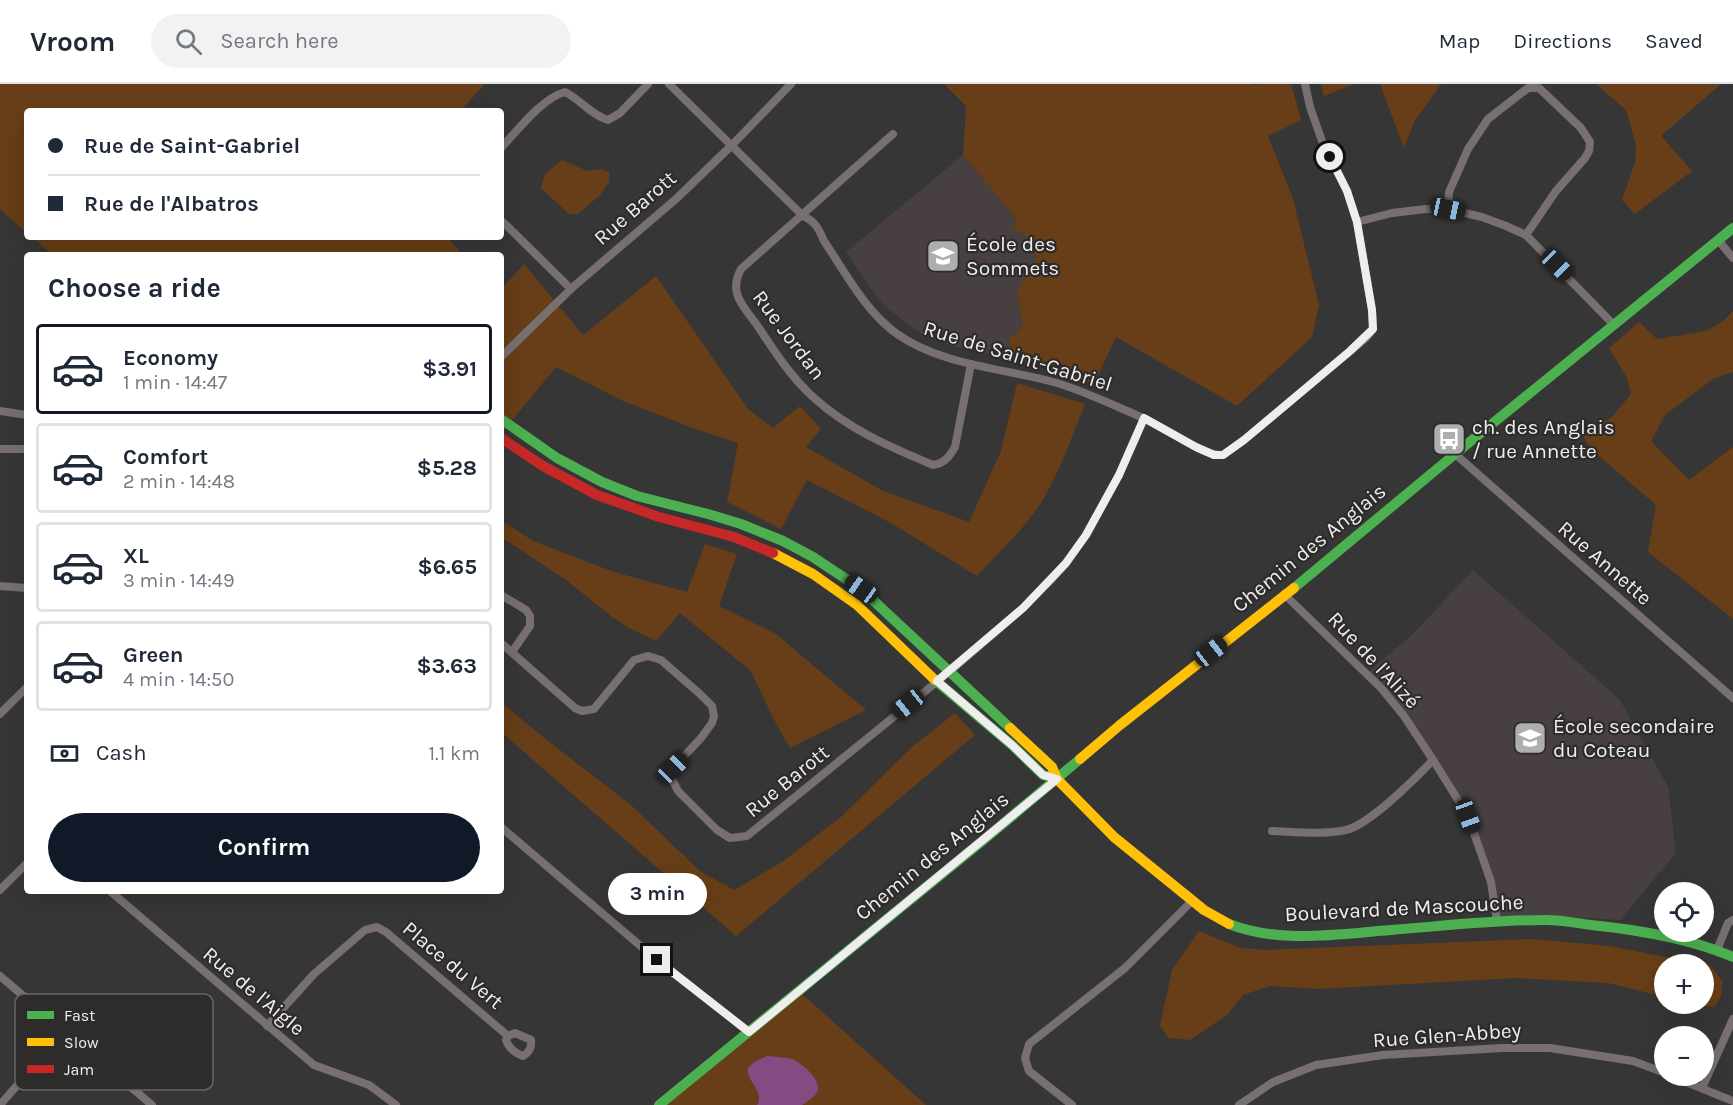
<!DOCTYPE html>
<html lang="en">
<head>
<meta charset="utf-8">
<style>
	:root { --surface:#fff; --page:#f2f2f3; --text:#1f2937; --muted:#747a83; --line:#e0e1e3; --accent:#111827 }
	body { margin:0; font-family:Karla,sans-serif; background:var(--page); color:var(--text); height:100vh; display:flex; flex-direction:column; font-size:22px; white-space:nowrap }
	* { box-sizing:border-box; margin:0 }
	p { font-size:20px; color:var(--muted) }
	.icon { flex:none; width:33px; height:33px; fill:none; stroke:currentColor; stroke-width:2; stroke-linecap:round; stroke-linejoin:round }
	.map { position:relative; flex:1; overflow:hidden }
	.side { position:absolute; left:24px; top:168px; width:480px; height:642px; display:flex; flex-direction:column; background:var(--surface); border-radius:6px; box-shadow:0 6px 24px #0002 }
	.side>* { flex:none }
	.guide { position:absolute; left:24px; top:24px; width:480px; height:132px; border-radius:6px; box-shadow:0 6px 24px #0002; display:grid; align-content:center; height:132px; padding:0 24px; background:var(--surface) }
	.tools { position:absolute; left:1654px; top:798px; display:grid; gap:12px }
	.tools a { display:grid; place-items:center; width:60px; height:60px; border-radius:50%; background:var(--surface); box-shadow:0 6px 24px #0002; font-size:30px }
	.end { position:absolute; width:27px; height:27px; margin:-14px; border:8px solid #f0edee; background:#111; box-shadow:0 0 0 3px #111 }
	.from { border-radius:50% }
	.bubble { position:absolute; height:42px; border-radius:21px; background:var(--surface); box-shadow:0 6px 24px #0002; font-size:20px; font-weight:700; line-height:42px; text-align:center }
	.car { position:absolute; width:18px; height:36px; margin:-18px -9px; border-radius:8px; box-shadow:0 0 4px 2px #0007; background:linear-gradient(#222 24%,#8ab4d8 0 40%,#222 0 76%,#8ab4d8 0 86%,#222 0) }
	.guide b { display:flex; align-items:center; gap:21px; height:57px; font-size:22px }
	.guide b+b { border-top:2px solid var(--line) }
	.guide i { width:15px; height:15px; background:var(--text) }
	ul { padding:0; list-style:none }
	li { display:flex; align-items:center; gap:18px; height:90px; margin:0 12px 9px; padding:0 12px; border:3px solid var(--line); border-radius:6px }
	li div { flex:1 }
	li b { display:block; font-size:22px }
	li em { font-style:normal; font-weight:700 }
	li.on { border-color:var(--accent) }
	li>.icon { width:54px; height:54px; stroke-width:1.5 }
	h2 { padding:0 24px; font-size:27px; line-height:72px }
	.pay { display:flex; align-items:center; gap:15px; height:66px; padding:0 24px; font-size:22px }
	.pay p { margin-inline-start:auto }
	.primary-button { display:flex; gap:12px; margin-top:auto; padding:12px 24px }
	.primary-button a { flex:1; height:69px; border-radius:36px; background:var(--accent); color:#fff; font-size:24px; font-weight:700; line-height:69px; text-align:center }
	header { display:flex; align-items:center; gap:36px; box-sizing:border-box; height:84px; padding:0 30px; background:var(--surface); border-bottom:2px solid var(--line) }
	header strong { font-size:28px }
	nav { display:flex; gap:33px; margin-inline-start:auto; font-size:21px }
	.search { width:420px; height:54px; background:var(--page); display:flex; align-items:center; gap:15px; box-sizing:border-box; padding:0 21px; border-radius:33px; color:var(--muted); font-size:22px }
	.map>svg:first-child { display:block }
</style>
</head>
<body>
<header>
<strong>Vroom</strong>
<div class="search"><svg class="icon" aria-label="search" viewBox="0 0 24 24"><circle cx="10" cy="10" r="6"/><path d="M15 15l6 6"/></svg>Search here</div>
<nav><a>Map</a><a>Directions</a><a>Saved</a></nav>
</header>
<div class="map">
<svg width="1733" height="1021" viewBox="0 0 1733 1021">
	<rect width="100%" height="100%" fill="#373636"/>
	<g fill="#484040">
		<path d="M963,71L1017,136L1012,143L1034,158L1037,169L1035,180L1017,208L1023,241L1016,251L1009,253L1013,275L952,262L928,253L907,240L884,221L874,209L846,168Z"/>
		<path d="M1473,486L1620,616L1668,703L1676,769L1620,836L1535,831L1497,838L1491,798L1468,732L1404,632L1365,591L1414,549Z"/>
	</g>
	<g fill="#673e17">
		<path d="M0,0H485L460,27H27V149L0,125Z"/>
		<path d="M944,0H1251L1255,1L1260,0H1291L1301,36L1268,52L1293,115L1319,221L1312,253L1237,322L1116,253L1094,300L1059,287L1013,275L1009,253L1016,251L1023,241L1017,208C1028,187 1041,185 1034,158L1012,143L1017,136L963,71L966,22Z"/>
		<path d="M1321,0H1354L1324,12Z"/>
		<path d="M1380,0H1441L1414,38L1404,64Z"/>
		<path d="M1596,0H1721L1661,52L1692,87L1635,130L1622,116L1635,78L1636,61L1626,26Z"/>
		<path d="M562,76L587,87L600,85L609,88V98L600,111L578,130H569L541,104L545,90Z"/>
		<path d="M32,153H447L463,171H53Z"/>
		<path d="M524,180L583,251L656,192L748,325L773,344L800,322L821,345L806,363L883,407L969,438L1001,367L1017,299L1085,320C1072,352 1058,393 1039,422C1022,447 998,469 977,492L891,439L807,396L781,445L727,418L738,359L693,344L623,317L556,283L501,350V205Z"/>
		<path d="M1733,227V288L1713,295L1665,331L1651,357L1689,396L1733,363V535L1648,468L1656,421L1592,366L1583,352L1612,333L1631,310L1627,294L1609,264L1639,238L1657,255L1706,247L1722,238Z"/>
		<path d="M501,436L533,457L614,488L687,508L705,460L737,470L719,522L776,550L866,626L790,664L772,632L751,587L680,529L656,557L627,543L611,532L566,496L501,453Z"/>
		<path d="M501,618L543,653L632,722L700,787L734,806L782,778L841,733L912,663L955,629L975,651L736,852L501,648Z"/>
		<path d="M1199,847L1241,864L1266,866L1533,855L1609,862L1702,880H1665V913L1608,899L1516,894L1318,905L1270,902L1243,911L1227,931L1190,956L1169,954L1160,942L1172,886Z"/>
		<path d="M1704,881L1711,882L1723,898L1721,913L1714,923L1693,920H1704Z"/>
		<path d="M799,907L926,1021H657Z"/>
	</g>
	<path fill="#844b83" d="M767,972C774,973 784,973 792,975C801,978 823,997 817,1008C815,1013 806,1018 802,1021H757C765,1005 746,999 748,984L754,978Z"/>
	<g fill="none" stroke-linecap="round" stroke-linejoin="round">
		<g stroke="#786f73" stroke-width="8">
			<path d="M669,0L803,132C815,137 819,145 824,157C845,188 865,227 897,250C943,282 1004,284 1057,299C1080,306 1102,316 1125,326C1140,332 1155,340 1169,348C1186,357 1204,371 1223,371L1244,356L1366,254L1373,245L1372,226L1357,138L1347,107L1322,57L1310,23L1305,0"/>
			<path d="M893,50L741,185C728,209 743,222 757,241C774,267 791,293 813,313C848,345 890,363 933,381C945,379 949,373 955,363L971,280"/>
			<path d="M501,64C517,47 542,14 565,8C581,16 591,31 608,36L620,29L648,0"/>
			<path d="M1448,125L1449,108L1468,65L1488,35L1528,4H1539L1581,44L1590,58L1589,67L1585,74L1556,107L1526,151"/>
			<path d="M501,136L571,205"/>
			<path d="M1357,138L1392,129L1426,125H1448L1482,133L1506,142L1526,151L1614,241"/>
			<path d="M1718,156L1733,174"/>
			<path d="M501,273L573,203L676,115L731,62L791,0"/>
			<path d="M0,327L27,331"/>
			<path d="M0,365H27"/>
			<path d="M1455,370L1733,614"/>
			<path d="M0,502L27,504"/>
			<path d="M1284,510L1381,604L1404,632L1433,676L1468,732L1491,798L1497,838"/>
			<path d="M501,511L526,526L530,532V542L512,568"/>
			<path d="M501,559L575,624L582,627L594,625L634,576L648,572L661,576L700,610L712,622L714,632L712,639L701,654L673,684L672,695L678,707L717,746L730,754L747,752L949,588L1023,524L1050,497L1066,479L1086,451L1119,391L1144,335"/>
			<path d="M0,630L27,603"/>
			<path d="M501,743L657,876L749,948"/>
			<path d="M1272,747C1297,748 1322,751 1346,746C1369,741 1416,694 1433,676"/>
			<path d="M0,806L27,779"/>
			<path d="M110,807L314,981L369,1001L396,1021"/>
			<path d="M1717,866L1728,839L1733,836"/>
			<path d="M0,892L152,1021"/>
			<path d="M267,942L314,890L365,846L377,843L386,848L508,952"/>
			<path d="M515,949L531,956C532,963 530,968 523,972C515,969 509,965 506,956L508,952Z"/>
			<path d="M1671,992L1733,1017"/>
			<path d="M1702,1004L1733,935"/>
			<path d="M0,1021L64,947"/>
			<path d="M1072,1021L1029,987L1025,974L1029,960L1125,884L1192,817"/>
			<path d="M1239,1021L1273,998L1316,981L1383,971L1502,964H1550L1633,977L1665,989"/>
		</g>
		<g stroke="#4caf50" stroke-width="10">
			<path d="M501,335L557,374L602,398L637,412L708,430L741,440L783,457L813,473L861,505L1010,644"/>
			<path d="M1294,504L1455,370L1733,144"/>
			<path d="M935,596L1012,661L1043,691L1057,695"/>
			<path d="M1229,840C1280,860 1338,850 1391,846C1442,842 1494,836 1546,836C1561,836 1576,839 1591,841C1639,846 1689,854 1733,873"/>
			<path d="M659,1021L986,754L1080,675"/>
		</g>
		<g stroke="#ffc107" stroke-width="10">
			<path d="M773,469L813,490L857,521L935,596"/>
			<path d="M1010,644L1052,683L1057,695L1114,753L1204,826L1229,840"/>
			<path d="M1080,675L1120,641L1294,504"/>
		</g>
		<path stroke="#c62828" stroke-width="10" d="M501,354L543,382L597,411L659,433L734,453L773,469"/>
	</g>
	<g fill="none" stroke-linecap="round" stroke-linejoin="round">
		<path stroke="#f0edee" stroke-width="8" d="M657,876L749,948L1057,695L1043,691L1012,661L937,597L1023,524L1066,479L1086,451L1119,391L1144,334L1196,363L1214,371H1223L1244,356L1350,267L1373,245L1372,226L1357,138L1347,107L1330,73"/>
	</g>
	<defs>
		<symbol id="school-square" viewBox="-11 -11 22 22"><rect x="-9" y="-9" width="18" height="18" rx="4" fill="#afadae" stroke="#2e2b2b"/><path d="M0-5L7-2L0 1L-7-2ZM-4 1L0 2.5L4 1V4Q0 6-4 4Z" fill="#fff"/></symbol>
		<symbol id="bus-square" viewBox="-11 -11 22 22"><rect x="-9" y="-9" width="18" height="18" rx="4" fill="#afadae" stroke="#2e2b2b"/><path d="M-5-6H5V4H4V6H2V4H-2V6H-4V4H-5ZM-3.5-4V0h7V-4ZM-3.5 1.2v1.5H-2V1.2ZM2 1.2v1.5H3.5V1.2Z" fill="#fff"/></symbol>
	</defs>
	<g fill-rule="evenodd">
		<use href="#school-square" x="924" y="153" width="38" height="38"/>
		<use href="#bus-square" x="1430" y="336" width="38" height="38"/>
		<use href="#school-square" x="1511" y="635" width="38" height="38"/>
	</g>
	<g text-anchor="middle" stroke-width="4.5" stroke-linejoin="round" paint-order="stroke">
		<g font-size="21" fill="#f0edee" stroke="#2e2b2b">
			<text transform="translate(635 124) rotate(-41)" y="7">Rue Barott</text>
			<text transform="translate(789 251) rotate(53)" y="7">Rue Jordan</text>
			<text transform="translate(1018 272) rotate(17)" y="7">Rue de Saint-Gabriel</text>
			<text transform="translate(1309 464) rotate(-39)" y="7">Chemin des Anglais</text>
			<text transform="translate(1605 479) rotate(41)" y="7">Rue Annette</text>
			<text transform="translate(1374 576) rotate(47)" y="7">Rue de l'Alizé</text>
			<text transform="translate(787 697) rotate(-39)" y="7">Rue Barott</text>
			<text transform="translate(932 772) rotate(-39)" y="7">Chemin des Anglais</text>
			<text transform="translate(1404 824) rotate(-3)" y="7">Boulevard de Mascouche</text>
			<text transform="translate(453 881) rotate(40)" y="7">Place du Vert</text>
			<text transform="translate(254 907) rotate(40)" y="7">Rue de l'Aigle</text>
			<text transform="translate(1447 951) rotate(-4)" y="7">Rue Glen-Abbey</text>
		</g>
		<g font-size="21" fill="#f0edee" stroke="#2e2b2b" text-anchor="start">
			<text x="966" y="167">École des<tspan x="966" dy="24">Sommets</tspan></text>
			<text x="1472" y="350">ch. des Anglais<tspan x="1472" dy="24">/ rue Annette</tspan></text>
			<text x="1553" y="649">École secondaire<tspan x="1553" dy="24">du Coteau</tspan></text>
		</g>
	</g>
	<rect x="15" y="910" width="198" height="96" rx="9" fill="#2e2b2b" stroke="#686566" stroke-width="1.5"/>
	<rect x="27" y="927" width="27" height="8" fill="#4caf50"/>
	<rect x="27" y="954" width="27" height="8" fill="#ffc107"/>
	<rect x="27" y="981" width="27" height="8" fill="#c62828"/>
	<g font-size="16" fill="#f0edee">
		<text x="64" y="937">Fast</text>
		<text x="64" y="964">Slow</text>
		<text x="64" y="991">Jam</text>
	</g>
</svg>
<div class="tools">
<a><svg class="icon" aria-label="locate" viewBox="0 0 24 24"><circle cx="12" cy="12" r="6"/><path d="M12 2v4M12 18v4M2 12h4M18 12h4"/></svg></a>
<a>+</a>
<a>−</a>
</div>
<i class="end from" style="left:1330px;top:73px"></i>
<i class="end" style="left:657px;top:876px"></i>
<div class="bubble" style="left:608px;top:789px;width:99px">3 min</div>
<i class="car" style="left:1448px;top:125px;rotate:102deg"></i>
<i class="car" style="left:1557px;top:181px;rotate:135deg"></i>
<i class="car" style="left:861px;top:505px;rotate:305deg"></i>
<i class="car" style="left:1211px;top:568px;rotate:52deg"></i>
<i class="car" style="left:908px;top:620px;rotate:231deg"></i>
<i class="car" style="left:673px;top:684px;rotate:45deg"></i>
<i class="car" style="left:1468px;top:732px;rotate:160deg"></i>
<div class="guide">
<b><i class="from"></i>Rue de Saint-Gabriel</b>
<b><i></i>Rue de l'Albatros</b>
</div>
<section class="side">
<h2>Choose a ride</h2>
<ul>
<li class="on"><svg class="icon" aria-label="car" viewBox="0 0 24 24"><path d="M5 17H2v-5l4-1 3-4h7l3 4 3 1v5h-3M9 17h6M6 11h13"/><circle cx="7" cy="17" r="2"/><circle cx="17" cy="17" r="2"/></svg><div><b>Economy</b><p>1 min · 14:47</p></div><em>$3.91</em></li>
<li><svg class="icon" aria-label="car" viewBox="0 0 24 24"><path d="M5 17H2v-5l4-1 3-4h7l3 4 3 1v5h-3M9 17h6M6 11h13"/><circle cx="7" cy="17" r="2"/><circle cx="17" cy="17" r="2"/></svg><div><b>Comfort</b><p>2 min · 14:48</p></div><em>$5.28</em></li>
<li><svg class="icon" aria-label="car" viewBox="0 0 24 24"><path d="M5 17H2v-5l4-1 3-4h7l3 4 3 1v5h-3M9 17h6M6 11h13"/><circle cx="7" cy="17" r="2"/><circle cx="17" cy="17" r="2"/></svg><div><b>XL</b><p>3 min · 14:49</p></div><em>$6.65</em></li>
<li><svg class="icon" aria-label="car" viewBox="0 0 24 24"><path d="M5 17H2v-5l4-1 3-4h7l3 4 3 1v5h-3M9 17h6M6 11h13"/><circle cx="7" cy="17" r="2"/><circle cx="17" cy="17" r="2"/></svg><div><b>Green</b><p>4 min · 14:50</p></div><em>$3.63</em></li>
</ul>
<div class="pay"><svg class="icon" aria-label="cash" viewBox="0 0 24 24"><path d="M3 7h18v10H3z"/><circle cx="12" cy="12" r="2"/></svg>Cash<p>1.1 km</p></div>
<div class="primary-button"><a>Confirm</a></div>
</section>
</div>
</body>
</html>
